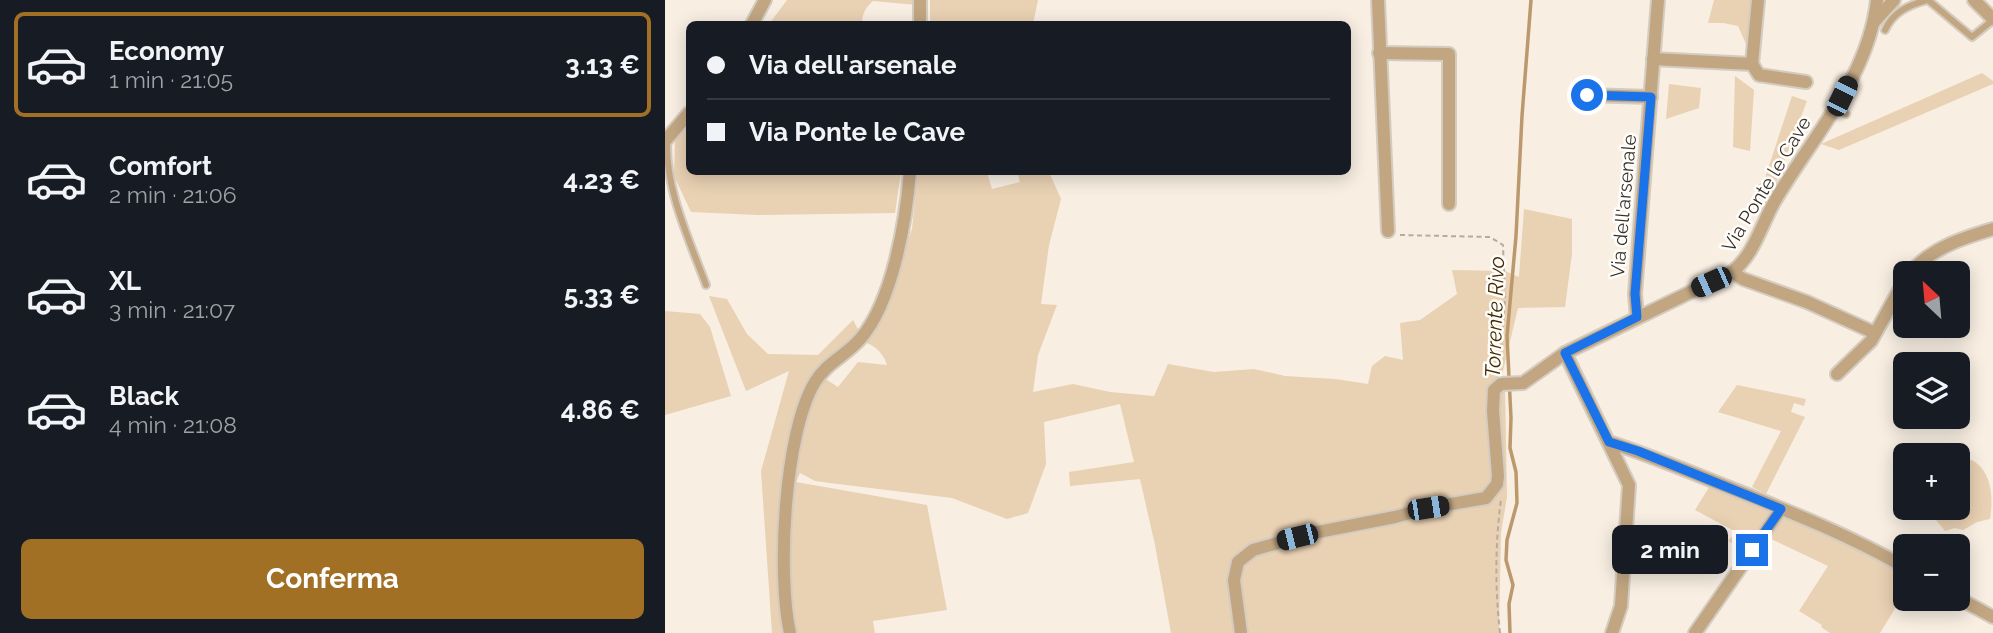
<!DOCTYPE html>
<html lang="it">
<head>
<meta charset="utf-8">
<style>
	:root { --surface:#171b24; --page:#242831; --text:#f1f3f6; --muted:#9ea1a6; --line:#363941; --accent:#a17025 }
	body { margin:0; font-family:Raleway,sans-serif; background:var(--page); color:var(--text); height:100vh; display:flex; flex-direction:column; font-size:26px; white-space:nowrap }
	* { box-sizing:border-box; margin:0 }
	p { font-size:23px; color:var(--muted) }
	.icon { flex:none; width:38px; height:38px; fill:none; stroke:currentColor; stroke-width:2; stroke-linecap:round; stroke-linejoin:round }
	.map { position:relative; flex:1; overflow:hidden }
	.side { display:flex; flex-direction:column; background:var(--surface); width:665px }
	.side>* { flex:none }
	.guide { position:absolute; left:21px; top:21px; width:665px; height:154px; border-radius:10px; box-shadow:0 4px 18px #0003; display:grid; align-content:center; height:154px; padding:0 21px; background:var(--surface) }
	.needle { width:46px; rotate:334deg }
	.controls { position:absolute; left:1228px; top:261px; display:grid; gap:14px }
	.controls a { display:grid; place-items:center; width:77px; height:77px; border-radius:10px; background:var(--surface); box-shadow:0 4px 18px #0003; font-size:35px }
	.end { position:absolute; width:32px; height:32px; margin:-16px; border:9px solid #1a73e8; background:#fff; box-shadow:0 0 0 4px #fff }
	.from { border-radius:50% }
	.bubble { position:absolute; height:49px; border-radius:10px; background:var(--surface); box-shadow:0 4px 18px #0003; font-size:23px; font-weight:700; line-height:49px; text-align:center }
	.car { position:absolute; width:21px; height:42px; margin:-21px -10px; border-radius:9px; box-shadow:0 0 5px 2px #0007; background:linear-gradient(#222 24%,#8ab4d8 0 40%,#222 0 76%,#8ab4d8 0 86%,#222 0) }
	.guide b { display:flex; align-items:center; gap:24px; height:66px; font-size:26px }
	.guide b+b { border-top:2px solid var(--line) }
	.guide i { width:18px; height:18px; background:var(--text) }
	ul { padding:12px 0 0; list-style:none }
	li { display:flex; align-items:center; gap:21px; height:105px; margin:0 14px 10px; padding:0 7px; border:4px solid transparent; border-radius:10px }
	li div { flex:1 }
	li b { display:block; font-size:26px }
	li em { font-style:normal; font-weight:700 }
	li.on { border-color:var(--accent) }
	li>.icon { width:63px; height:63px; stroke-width:1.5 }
	.primary-button { display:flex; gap:14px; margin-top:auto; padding:14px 21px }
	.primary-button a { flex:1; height:80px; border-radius:10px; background:var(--accent); color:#fff; font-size:28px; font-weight:700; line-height:80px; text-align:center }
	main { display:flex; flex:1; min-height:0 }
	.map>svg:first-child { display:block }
</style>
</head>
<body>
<main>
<section class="side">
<ul>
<li class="on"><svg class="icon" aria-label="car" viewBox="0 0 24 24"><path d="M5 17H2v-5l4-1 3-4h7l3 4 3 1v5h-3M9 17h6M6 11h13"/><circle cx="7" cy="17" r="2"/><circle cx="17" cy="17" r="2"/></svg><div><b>Economy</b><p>1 min · 21:05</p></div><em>3.13 €</em></li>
<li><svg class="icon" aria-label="car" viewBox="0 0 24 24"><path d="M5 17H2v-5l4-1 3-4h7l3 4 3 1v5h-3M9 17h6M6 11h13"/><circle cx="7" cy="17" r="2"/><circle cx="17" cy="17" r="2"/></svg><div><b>Comfort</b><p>2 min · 21:06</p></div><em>4.23 €</em></li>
<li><svg class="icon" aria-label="car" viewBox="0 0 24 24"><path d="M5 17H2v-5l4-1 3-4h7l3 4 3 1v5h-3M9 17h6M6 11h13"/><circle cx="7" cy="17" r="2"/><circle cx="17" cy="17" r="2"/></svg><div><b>XL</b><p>3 min · 21:07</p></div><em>5.33 €</em></li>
<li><svg class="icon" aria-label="car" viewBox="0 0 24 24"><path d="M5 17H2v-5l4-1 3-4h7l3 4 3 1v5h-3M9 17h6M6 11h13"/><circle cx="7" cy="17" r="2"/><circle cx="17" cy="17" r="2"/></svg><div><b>Black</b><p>4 min · 21:08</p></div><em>4.86 €</em></li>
</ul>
<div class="primary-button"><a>Conferma</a></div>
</section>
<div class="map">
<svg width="1328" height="633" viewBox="0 0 1328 633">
	<rect width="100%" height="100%" fill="#f8eee2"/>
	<g fill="#e9d1b3">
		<path d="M122,0H252V5L208,1C200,8 197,14 197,24H104Z"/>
		<path d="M265,0H373L368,24H265Z"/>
		<path d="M1049,0H1087L1081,44L1073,26L1058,23H1043Z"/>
		<path d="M1317,73L1328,81V84L1174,150L1156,144Z"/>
		<path d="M1070,76L1089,90L1085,151L1068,147Z"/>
		<path d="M1004,84L1036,88L1034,108L1001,119Z"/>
		<path d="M1127,96L1142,101L1108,191L1090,187L1099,181Z"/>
		<path d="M24,124V172H236L230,213L93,215L26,212L9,176L10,140Z"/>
		<path d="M253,172H322L327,189L355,182L352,172H384L396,199L384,245L376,304L392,305L373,355L368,392L408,384L445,392L489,396L503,364L549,372L589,369L620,376L670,379L703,384L707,366L720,356L738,360L735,323L755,320L792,294L787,270L840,271L854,277L859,209L907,219V254L900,307L853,308L837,375L840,389L842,497L836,533L834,633H506L490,545L475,479L405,486L404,472L469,462L455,404L379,422L381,464L363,513L342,519L287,498L165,483L150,481L135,473L131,482L262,505L282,610L208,621L210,633H132L127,619L115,518L113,578L117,633H107L96,471L124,371L81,391L44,296L62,299L82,334L103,354L153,355L188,320L194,331L146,376L162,380L173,387L193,362L222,365C219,355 212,347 202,343L230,276L247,229Z"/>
		<path d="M0,311L35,314L45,327L66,396L0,415Z"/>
		<path d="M1072,385L1141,399L1139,406L1129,403L1126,412L1140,417L1101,494L1087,487L1116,431L1053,412Z"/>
		<path d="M1293,457C1298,458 1306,459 1310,462C1328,475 1328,500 1325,519L1312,522L1298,530L1290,528L1280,531L1271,520L1287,514V508H1293Z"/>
		<path d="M1046,484L1107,511L1080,551L1063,541L1071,532L1030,510Z"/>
		<path d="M1118,513L1241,571V591L1215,633H1165L1156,627L1157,625L1134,611L1163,566L1102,537Z"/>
	</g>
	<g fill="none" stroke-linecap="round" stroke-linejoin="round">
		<path stroke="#bb996d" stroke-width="3.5" d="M845,633L844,604L848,585L841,560L842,540L852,503L851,472L845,448L846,418L842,336L851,236L857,116L866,0"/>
		<defs>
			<g id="service">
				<path d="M1263,0L1307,37L1328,20"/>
				<path d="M1220,30C1228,12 1244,5 1262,0"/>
				<path d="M1170,109L1181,114"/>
				<path d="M2,139C0,189 24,239 41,285"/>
			</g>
			<g id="minor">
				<path d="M713,0L723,231"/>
				<path d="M1309,0L1328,19"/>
				<path d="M1209,22L1229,0"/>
				<path d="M87,24L100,0"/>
				<path d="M255,24V0"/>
				<path d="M714,53L784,54V204"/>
				<path d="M988,59L1087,64L1093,0"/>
				<path d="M1087,64L1094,75L1141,82"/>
				<path d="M922,95L986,97"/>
				<path d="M0,141L24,113"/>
				<path d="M1067,272L1078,279L1142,302L1210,333"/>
				<path d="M1245,273C1266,248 1298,238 1328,229"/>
				<path d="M972,317L970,294L993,0"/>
				<path d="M1172,374L1206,341L1241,278"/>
				<path d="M944,442C987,456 1028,473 1070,490C1128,513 1186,536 1241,568"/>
				<path d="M1293,598L1328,617"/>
				<path d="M125,633C112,575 119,433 150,382C161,363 182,355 196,338C228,301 241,220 245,172"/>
				<path d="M576,633L569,580L573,562L588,550L648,533L730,517L763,508L821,498L832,484L833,476L828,411L829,390L836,384L858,383L900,353"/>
				<path d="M947,633L956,606L964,485L900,353L1067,272C1090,254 1096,224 1111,199C1148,136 1204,76 1212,0"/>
				<path d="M1030,633L1116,509"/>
			</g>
		</defs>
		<use href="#service" stroke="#d5ccc1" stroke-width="10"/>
		<use href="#minor" stroke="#d5ccc1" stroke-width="16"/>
		<g stroke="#b4aca3" stroke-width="2" stroke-dasharray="5 3.5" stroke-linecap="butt">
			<path d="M735,235L825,237L838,245L840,299L834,372"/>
			<path d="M835,633C830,588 830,544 836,499"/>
		</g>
		<use href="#service" stroke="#c2a682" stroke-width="6"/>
		<use href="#minor" stroke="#c2a682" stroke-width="12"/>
	</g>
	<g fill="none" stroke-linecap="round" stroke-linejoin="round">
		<path stroke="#1a73e8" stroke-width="9" d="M922,95L986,97L970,294L972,317L900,353L944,442L973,451L1116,509L1087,550"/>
	</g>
	<g text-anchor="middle" stroke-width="5" stroke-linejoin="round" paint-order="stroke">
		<g font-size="19" fill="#34302c" stroke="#fffdfa">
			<text transform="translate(1101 184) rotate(-59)" y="7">Via Ponte le Cave</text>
			<text transform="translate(958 206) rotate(-85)" y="7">Via dell'arsenale</text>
		</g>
		<g font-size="21" font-style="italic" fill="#422b04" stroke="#fffdfa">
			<text transform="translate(830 317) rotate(-88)" y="7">Torrente Rivo</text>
		</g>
	</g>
</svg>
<div class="controls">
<a><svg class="needle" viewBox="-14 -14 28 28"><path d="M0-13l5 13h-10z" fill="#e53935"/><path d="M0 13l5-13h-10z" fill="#9ea1a6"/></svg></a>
<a><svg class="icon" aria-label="layers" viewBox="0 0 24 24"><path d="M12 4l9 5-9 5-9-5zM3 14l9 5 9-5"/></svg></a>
<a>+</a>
<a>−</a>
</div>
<i class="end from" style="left:922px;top:95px"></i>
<i class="end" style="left:1087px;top:550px"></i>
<div class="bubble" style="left:947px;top:525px;width:116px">2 min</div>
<i class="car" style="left:1177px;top:96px;rotate:26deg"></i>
<i class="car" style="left:1046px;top:282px;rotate:246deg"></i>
<i class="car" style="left:763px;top:508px;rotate:81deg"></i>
<i class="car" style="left:632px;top:537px;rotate:256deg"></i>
<div class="guide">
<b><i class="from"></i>Via dell'arsenale</b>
<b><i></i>Via Ponte le Cave</b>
</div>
</div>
</main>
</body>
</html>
